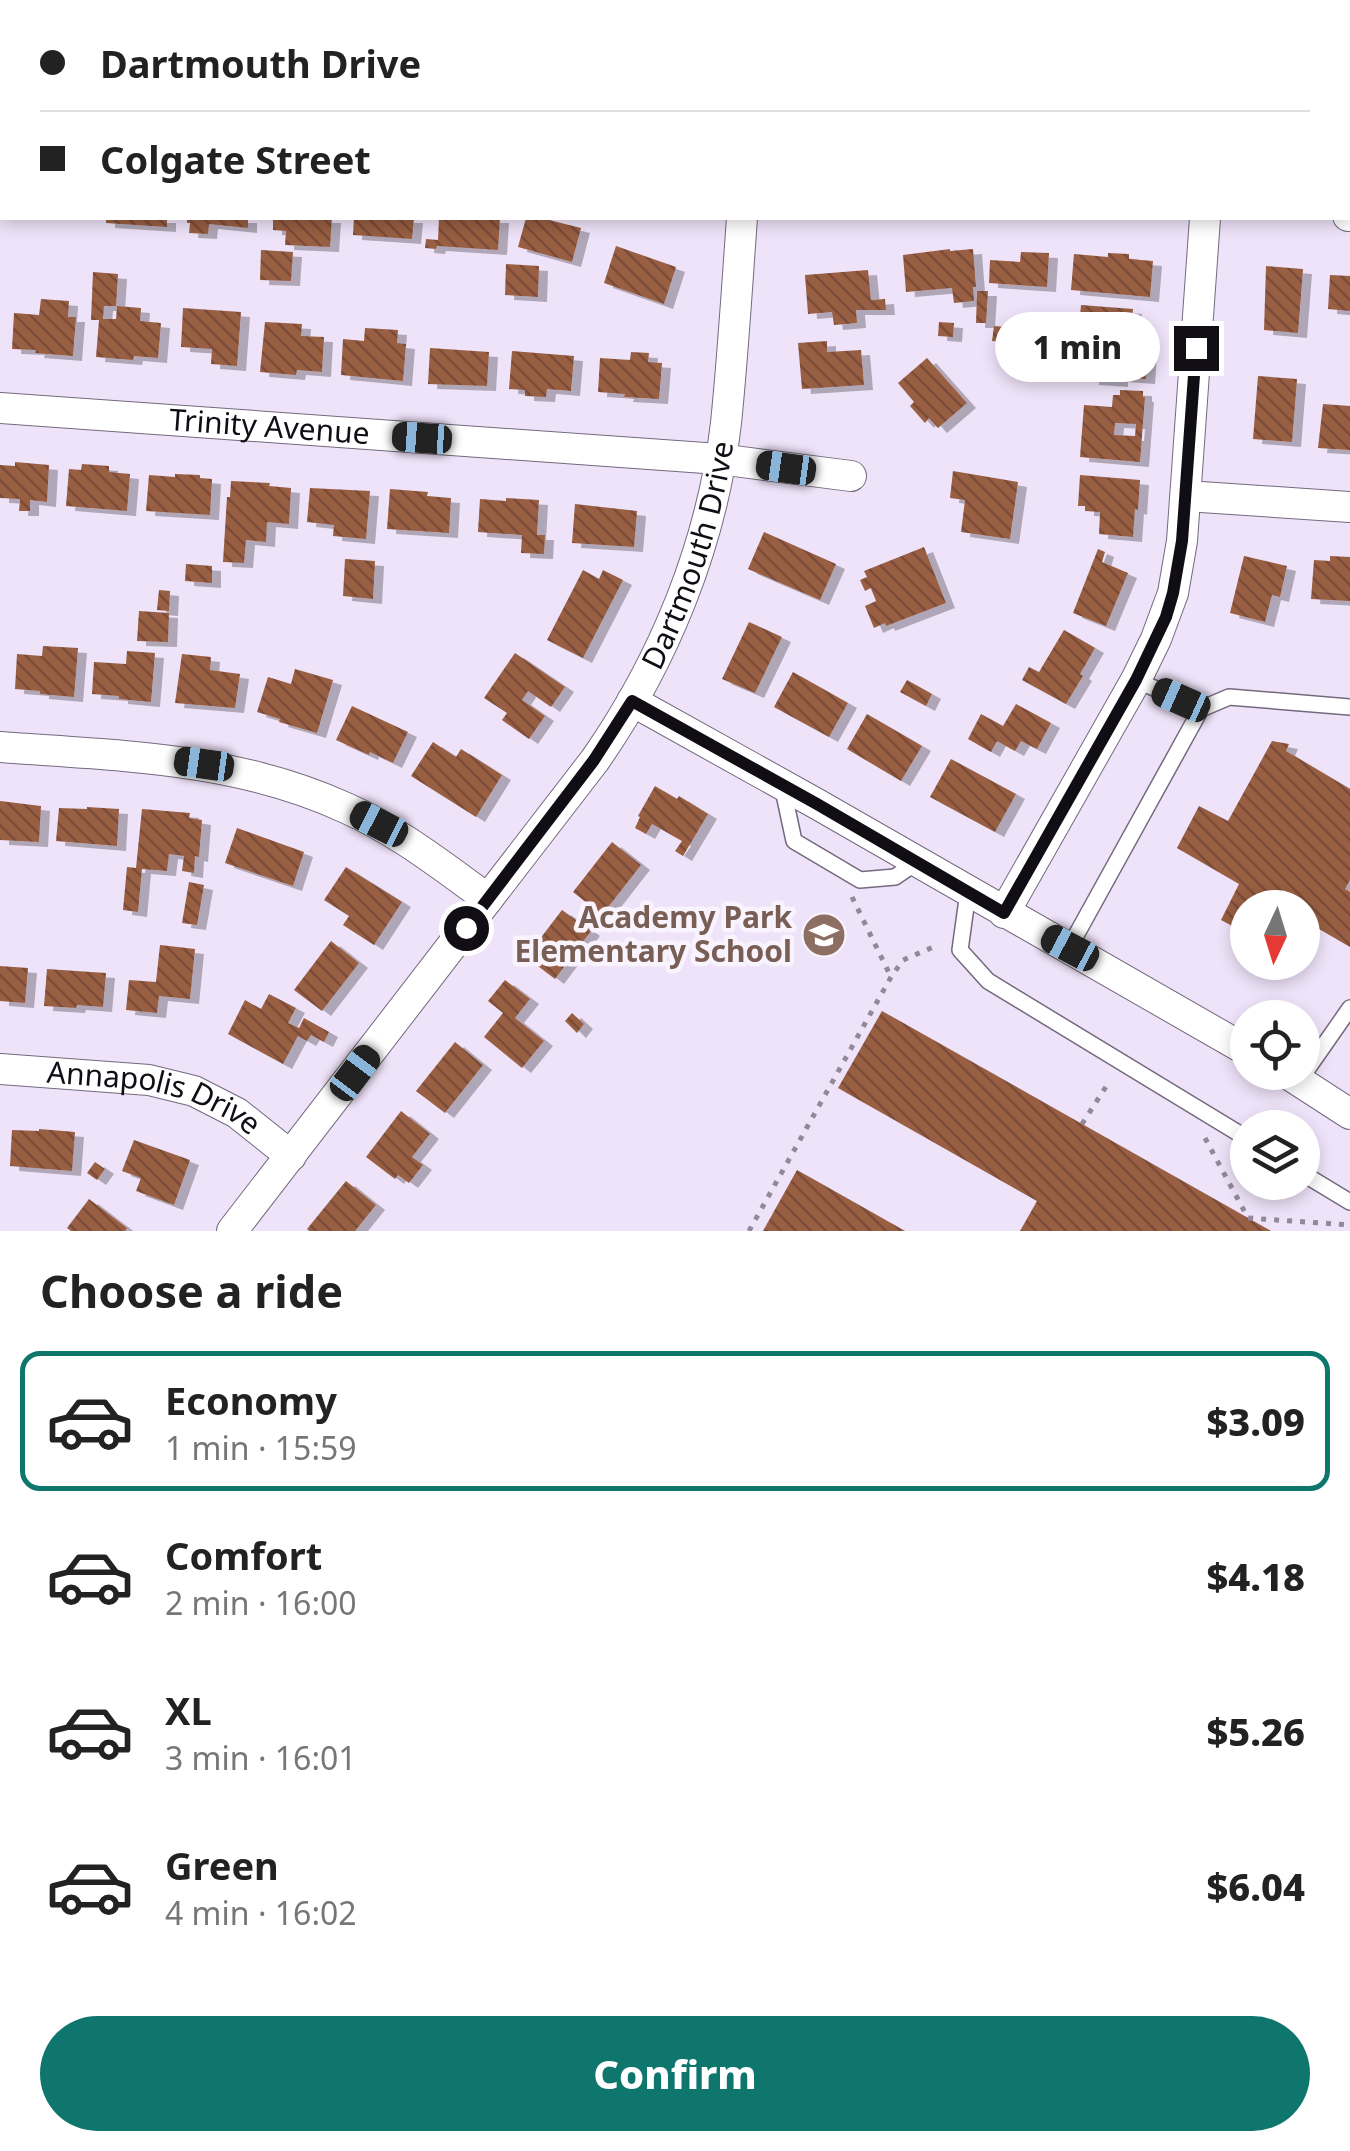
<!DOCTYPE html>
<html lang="en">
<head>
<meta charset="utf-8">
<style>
	:root { --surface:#fff; --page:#f6f6f6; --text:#222; --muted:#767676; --line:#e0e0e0; --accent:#0f766e }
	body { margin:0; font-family:"Noto Sans",sans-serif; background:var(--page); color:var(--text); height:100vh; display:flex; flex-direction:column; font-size:38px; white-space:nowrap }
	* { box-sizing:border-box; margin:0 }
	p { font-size:32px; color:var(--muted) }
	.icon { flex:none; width:55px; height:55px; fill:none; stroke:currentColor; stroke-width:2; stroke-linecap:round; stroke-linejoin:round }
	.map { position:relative; height:1231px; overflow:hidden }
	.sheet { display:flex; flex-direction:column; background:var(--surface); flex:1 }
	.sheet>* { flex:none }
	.guide { position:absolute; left:0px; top:0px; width:1350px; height:220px; box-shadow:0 5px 15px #0003; display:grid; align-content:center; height:220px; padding:0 40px; background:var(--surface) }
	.needle { width:65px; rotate:184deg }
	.controls { position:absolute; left:1230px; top:890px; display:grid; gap:20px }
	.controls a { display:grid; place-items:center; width:90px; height:90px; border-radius:50%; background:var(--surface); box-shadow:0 5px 15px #0003; font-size:50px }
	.end { position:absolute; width:45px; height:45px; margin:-22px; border:12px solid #110d14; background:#fff; box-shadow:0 0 0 5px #fff }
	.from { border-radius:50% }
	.bubble { position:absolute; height:70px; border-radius:35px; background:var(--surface); box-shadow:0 5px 15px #0003; font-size:32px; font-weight:800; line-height:70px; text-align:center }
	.car { position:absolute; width:30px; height:60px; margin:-30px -15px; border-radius:12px; box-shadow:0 0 8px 2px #0007; background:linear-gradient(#222 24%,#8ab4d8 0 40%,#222 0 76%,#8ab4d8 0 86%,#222 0) }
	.guide b { display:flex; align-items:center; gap:35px; height:95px; font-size:38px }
	.guide b+b { border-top:2px solid var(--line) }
	.guide i { width:25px; height:25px; background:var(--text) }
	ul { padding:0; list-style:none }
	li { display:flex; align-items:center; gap:30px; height:140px; margin:0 20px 15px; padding:0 20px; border:5px solid transparent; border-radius:20px }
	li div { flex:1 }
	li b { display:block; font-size:38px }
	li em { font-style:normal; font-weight:800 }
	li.selected { border-color:var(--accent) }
	li>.icon { width:90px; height:90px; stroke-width:1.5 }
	h2 { padding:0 40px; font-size:45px; line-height:120px }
	.action { display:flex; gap:20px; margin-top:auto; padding:20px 40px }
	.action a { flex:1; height:115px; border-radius:60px; background:var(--accent); color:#fff; font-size:40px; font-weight:800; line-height:115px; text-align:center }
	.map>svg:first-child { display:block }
</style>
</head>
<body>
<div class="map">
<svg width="1350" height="1231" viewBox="0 0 1350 1231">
	<defs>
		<pattern id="park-dots" width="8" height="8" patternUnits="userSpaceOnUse" patternTransform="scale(2.5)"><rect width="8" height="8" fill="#99caa3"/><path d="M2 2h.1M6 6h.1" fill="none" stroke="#83ac8b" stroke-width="1.8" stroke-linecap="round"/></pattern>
		<pattern id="building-back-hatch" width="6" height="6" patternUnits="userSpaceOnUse" patternTransform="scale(2.5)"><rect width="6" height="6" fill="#985e43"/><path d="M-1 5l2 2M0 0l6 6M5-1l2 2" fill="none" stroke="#7b4c37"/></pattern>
		<filter id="shadow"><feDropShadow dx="9" dy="5" stdDeviation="0" flood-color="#0004"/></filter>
	</defs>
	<rect width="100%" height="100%" fill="#efe3f9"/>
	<path fill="url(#park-dots)" d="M0,0H383L417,2H2V96H0Z"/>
	<g fill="url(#building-back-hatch)" fill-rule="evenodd" filter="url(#shadow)">
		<path d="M106,218H167V227L106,223Z"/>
		<path d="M187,218H248V228L209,224L208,234L189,233L190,223H187Z"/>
		<path d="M273,218H332L330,247L285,245L286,231L273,230Z"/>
		<path d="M354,218H414L412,239L353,235Z"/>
		<path d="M439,218H500L498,250L437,246L436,249L425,248L426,239L438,240Z"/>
		<path d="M526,218H541L581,228L572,262L518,247Z"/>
		<path d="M616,246L676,267L664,304L604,283Z"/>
		<path d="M950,249V251L973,249L976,287H973L974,301L954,303L952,288L906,292L903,255Z"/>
		<path d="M261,250L293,252L291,281L260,280Z"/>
		<path d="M1021,252L1049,253L1047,287L989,283L990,260L1020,262Z"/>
		<path d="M1108,253L1129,254V259L1153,261L1150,297L1071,290L1074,254L1108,257Z"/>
		<path d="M506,264L539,266L538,297L505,295Z"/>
		<path d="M1266,266L1303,269L1298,333L1264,330Z"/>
		<path d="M868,270L871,300L885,299L886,310H856L857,323L834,325L832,312L808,314L805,275Z"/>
		<path d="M93,272L118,274L116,306H104L103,319H116L117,306L141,308L140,321L161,323L158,358L134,356L133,360L96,357L99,320H91Z"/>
		<path d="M1330,275L1350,276V311L1328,309Z"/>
		<path d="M977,291H988L986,323H976Z"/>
		<path d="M41,299L69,301L68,317H76L73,356L35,353L36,350L12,349L14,313L39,315Z"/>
		<path d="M1081,305L1133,309L1130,349L1148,351L1146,379L1119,377V382L1090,380L1092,350L1077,349Z"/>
		<path d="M183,308L241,312L237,366L211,364L212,349L181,347Z"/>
		<path d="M265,322L302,324L301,336L324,337L322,372L297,370L296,375L260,372Z"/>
		<path d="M939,322L954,323L953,337L938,336Z"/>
		<path d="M994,326L1006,327L1005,342L992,341Z"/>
		<path d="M365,328L398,330L397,343L406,344L403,381L341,375L343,339L364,341Z"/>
		<path d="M827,341V352L861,350L864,385L802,389L798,343Z"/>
		<path d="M430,348L489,352L487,386L428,384Z"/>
		<path d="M512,351L574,356L571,391L547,389L546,397L525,396V390L509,389Z"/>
		<path d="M631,352L649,353L648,362L662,363L659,399L624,397L625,394L598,392L600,358L630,360Z"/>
		<path d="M927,358L967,403L938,428L929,418L925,423L910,406L914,402L898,383Z"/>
		<path d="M1258,376L1297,379L1292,442L1253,439Z"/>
		<path d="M1120,390L1143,391V397H1145L1140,462L1080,457L1084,405L1112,407L1113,395H1120ZM1115,423L1136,424L1135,436L1114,435Z"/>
		<path d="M1323,404L1350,406V450L1318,448Z"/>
		<path d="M15,462L49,465L47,502L30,500V511H19L20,499L0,498V465L15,466Z"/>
		<path d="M82,464L109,466V472L130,474L127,511L66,506L69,469L81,470Z"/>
		<path d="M953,471L1018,482L1010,539L961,532L965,500L950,498Z"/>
		<path d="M175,474L200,475V478L212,479L210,515L146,511L149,475L175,477Z"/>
		<path d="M1080,475L1140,480L1138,510L1135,509L1133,537L1099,534L1100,512L1085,511V506H1078Z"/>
		<path d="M231,481L270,483L269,486L291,488L289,524L267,522L266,542L246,540L244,563L223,562L227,497H230Z"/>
		<path d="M310,488L370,491L366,539L333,536L334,525L307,522Z"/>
		<path d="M390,489L428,492L427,496L451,498L449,533L387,529Z"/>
		<path d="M506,498L539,500L537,535H545L544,554L521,553L522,535L478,532L480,499L506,501Z"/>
		<path d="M575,504L637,511L634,547L572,543Z"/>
		<path d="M764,532L836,564L820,600L748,569Z"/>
		<path d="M924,547L946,603L886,626L885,623L874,628L865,606L876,601L871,588L865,591L860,580L867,577L864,571Z"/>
		<path d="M1098,549L1105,552L1102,562L1128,573L1106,626L1073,613Z"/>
		<path d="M1244,556L1287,566L1280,597L1272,595L1265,622L1230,613Z"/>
		<path d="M1330,556L1350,557V601L1311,599L1314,560L1330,561Z"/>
		<path d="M345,559L375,561L373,599L343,596Z"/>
		<path d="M186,564L212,566V583L185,581Z"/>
		<path d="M583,570L599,579L603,570L623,580L583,658L547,640Z"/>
		<path d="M159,590L170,591L169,611L157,610Z"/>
		<path d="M139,611L169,613L168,642L137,641Z"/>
		<path d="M749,622L782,637L755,693L722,679Z"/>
		<path d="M1064,630L1095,648L1080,674L1083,676L1066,704L1022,680L1029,667L1039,672Z"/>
		<path d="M43,646L78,648L74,697L40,694V691L15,689L17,654L42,656Z"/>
		<path d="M127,651L155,653L151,702L119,699V696L92,694L94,662L126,664Z"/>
		<path d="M515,653L565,687L551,707L528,691L522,700L545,716L529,739L502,720L507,713L484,698Z"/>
		<path d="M182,654L211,657L210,670L240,674L235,708L175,703Z"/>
		<path d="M295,669L333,680L317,733L279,722L280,719L257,712L268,677L291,684Z"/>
		<path d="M793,672L848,703L829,737L774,707Z"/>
		<path d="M907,680L932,694L926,706L900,692Z"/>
		<path d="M1016,704L1051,723L1037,749L1021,741L1015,751L997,741L991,752L968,739L981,714L1003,726Z"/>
		<path d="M352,706L408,732L393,763L370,752L369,755L336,740Z"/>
		<path d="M867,714L922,746L901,781L847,749Z"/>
		<path d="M1272,741L1289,744L1286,751L1350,789V880L1345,889L1350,892V947L1302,919V908H1248V941L1235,934L1238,929L1221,920L1239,884L1177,848L1199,806L1228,821Z"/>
		<path d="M433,742L456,757L461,749L502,775L476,817L411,776Z"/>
		<path d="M951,759L1016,794L995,832L930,797Z"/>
		<path d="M655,786L677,799L679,796L708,814L683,856L675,851L682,841L652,824L646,834L635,828L640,817L638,816Z"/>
		<path d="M0,801L41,806L39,842L0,840Z"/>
		<path d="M87,807L119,809L117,846L56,841L59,808L87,809Z"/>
		<path d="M142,809L190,813L189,818L202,820L199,857L195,856L194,873L182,871L184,856L169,854L167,871L142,869L138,912L123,910L127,867L136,868Z"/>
		<path d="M237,828L304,852L293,886L225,863Z"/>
		<path d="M612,842L641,865L602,915L573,892Z"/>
		<path d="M346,867L402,902L374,945L343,925L349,916L324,900Z"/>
		<path d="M189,882L204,885L197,925L182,923Z"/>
		<path d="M562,910L591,931L555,979L526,957Z"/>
		<path d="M331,941L359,963L322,1011L294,990Z"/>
		<path d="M160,945L195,949L190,999L159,996L157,1013L126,1010L129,980L156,982Z"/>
		<path d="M0,966L28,968L25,1003L0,1001Z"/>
		<path d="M47,969L106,973L103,1007L77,1005L76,1008L44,1006Z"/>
		<path d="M505,980L530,999L515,1018L544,1041L522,1068L484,1037L503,1013L488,1001Z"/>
		<path d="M269,994L296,1008L288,1023L299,1028L304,1018L329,1032L324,1042L311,1035L307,1041L298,1036L283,1064L228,1034L245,1000L261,1009Z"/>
		<path d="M882,1011L1082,1124L1271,1231H1020L1037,1201L838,1088Z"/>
		<path d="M572,1013L584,1024L577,1033L565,1021Z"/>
		<path d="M455,1042L483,1065L445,1113L416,1091Z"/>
		<path d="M401,1111L430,1134L412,1157L423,1165L409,1183L398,1175L395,1179L366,1157Z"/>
		<path d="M39,1129L75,1132L72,1171L10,1166L12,1130L39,1131Z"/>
		<path d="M134,1140L190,1160L174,1205L136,1191L141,1178L122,1171Z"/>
		<path d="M95,1162L105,1169L97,1180L87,1173Z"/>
		<path d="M797,1170L905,1231H763Z"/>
		<path d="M346,1181L376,1205L355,1231H309L307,1229Z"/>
		<path d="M89,1199L127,1228L125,1231H71L67,1228Z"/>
	</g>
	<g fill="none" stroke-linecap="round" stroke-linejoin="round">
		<defs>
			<g id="lane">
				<path d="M1136,680L1201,709"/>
				<path d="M782,785L794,841L860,880L895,877L917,862"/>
				<path d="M968,892L960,950L988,981L1248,1139"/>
				<path d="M1069,948L1201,709L1229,697L1350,707"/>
				<path d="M1299,1081L1350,1008"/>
				<path d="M1302,1173L1350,1202"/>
			</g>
			<g id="street">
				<path d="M758,2V0"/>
				<path d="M0,117L2,118"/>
				<path d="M1348,216H1350"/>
				<path id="s1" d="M0,408L719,459L851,476"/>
				<path d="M1186,496L1350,507"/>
				<path d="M632,701L817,804L1248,1051"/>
				<path d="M0,747C120,756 235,757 346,808C398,831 442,866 488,899"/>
				<path d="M1004,913L1136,680L1156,639L1173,593L1182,541L1205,218"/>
				<path id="s2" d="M0,1069L149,1080L194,1091L237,1113L291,1156"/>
				<path d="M1285,1072L1350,1114"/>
				<path id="s3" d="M232,1231L595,760C664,661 712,544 726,423C733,355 737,286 742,218"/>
			</g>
			<g id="secondary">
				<path d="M916,0L952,2"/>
				<path d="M1348,31L1350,32"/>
			</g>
		</defs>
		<use href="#lane" stroke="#74697d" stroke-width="18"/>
		<use href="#street" stroke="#74697d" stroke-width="32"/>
		<use href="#secondary" stroke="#74697d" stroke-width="42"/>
		<g stroke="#918898" stroke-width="5" stroke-dasharray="5 8" stroke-linecap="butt">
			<path d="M852,897L891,977"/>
			<path d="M1082,1124L1109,1082"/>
			<path d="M1205,1138L1248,1218L1350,1225"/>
			<path d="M749,1231L891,977L903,960L938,945"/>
		</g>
		<use href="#lane" stroke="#fff" stroke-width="15"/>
		<use href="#street" stroke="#fff" stroke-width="30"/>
		<use href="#secondary" stroke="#fff" stroke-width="40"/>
	</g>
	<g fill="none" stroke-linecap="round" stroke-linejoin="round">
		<path stroke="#110d14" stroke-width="12" d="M466,928L594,760L632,701L817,804L1004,913L1136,680L1166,617L1173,593L1182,541L1196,348"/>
	</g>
	<defs>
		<symbol id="school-disc" viewBox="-11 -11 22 22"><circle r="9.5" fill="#8d6e63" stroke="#f8f3fc"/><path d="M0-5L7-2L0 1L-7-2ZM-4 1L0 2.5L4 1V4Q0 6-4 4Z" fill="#fff"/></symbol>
	</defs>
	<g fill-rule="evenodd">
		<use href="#school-disc" x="799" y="910" width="50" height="50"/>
	</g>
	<g text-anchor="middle" stroke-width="9" stroke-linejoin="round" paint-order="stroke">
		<g font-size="30" fill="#110d14" stroke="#f8f3fc">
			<text dy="10" stroke="none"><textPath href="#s1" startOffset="270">Trinity Avenue</textPath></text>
			<text dy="10" stroke="none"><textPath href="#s3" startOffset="822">Dartmouth Drive</textPath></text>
			<text dy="10" stroke="none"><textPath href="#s2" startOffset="158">Annapolis Drive</textPath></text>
		</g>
		<g font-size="30" font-weight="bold" fill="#785e54" stroke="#f8f3fc" text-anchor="end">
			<text x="792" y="928">Academy Park<tspan x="792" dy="34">Elementary School</tspan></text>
		</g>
	</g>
</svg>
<div class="controls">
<a><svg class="needle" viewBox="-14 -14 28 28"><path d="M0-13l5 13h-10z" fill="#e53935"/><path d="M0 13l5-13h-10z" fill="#767676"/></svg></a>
<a><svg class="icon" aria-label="locate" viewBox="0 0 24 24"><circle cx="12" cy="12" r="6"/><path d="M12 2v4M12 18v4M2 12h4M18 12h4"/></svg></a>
<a><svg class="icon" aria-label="layers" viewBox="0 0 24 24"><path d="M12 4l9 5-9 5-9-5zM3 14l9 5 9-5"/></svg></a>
</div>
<i class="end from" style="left:466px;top:928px"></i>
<i class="end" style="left:1196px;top:348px"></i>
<div class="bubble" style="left:995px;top:312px;width:165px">1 min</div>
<i class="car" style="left:422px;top:438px;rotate:274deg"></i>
<i class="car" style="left:786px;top:468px;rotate:278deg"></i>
<i class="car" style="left:1181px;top:700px;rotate:294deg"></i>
<i class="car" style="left:204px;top:764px;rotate:278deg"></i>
<i class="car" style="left:379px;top:824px;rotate:297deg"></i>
<i class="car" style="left:1070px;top:948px;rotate:298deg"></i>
<i class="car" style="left:355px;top:1073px;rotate:37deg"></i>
<div class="guide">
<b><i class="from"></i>Dartmouth Drive</b>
<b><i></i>Colgate Street</b>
</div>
</div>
<section class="sheet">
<h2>Choose a ride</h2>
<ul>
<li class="selected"><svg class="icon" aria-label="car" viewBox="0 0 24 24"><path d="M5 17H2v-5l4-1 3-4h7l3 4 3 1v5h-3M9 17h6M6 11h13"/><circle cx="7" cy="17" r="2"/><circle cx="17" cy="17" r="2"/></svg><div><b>Economy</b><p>1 min · 15:59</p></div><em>$3.09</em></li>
<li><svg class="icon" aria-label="car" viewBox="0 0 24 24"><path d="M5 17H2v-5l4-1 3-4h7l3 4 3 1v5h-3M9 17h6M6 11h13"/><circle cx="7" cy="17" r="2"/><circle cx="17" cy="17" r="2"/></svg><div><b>Comfort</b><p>2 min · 16:00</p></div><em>$4.18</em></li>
<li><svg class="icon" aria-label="car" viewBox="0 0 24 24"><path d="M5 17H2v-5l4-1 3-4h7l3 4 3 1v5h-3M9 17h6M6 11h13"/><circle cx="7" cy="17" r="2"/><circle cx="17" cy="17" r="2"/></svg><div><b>XL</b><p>3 min · 16:01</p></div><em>$5.26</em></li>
<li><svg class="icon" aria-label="car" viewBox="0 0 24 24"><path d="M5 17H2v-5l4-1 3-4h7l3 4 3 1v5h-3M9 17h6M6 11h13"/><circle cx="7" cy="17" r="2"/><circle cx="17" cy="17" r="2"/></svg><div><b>Green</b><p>4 min · 16:02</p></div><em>$6.04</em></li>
</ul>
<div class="action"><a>Confirm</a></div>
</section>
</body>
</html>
